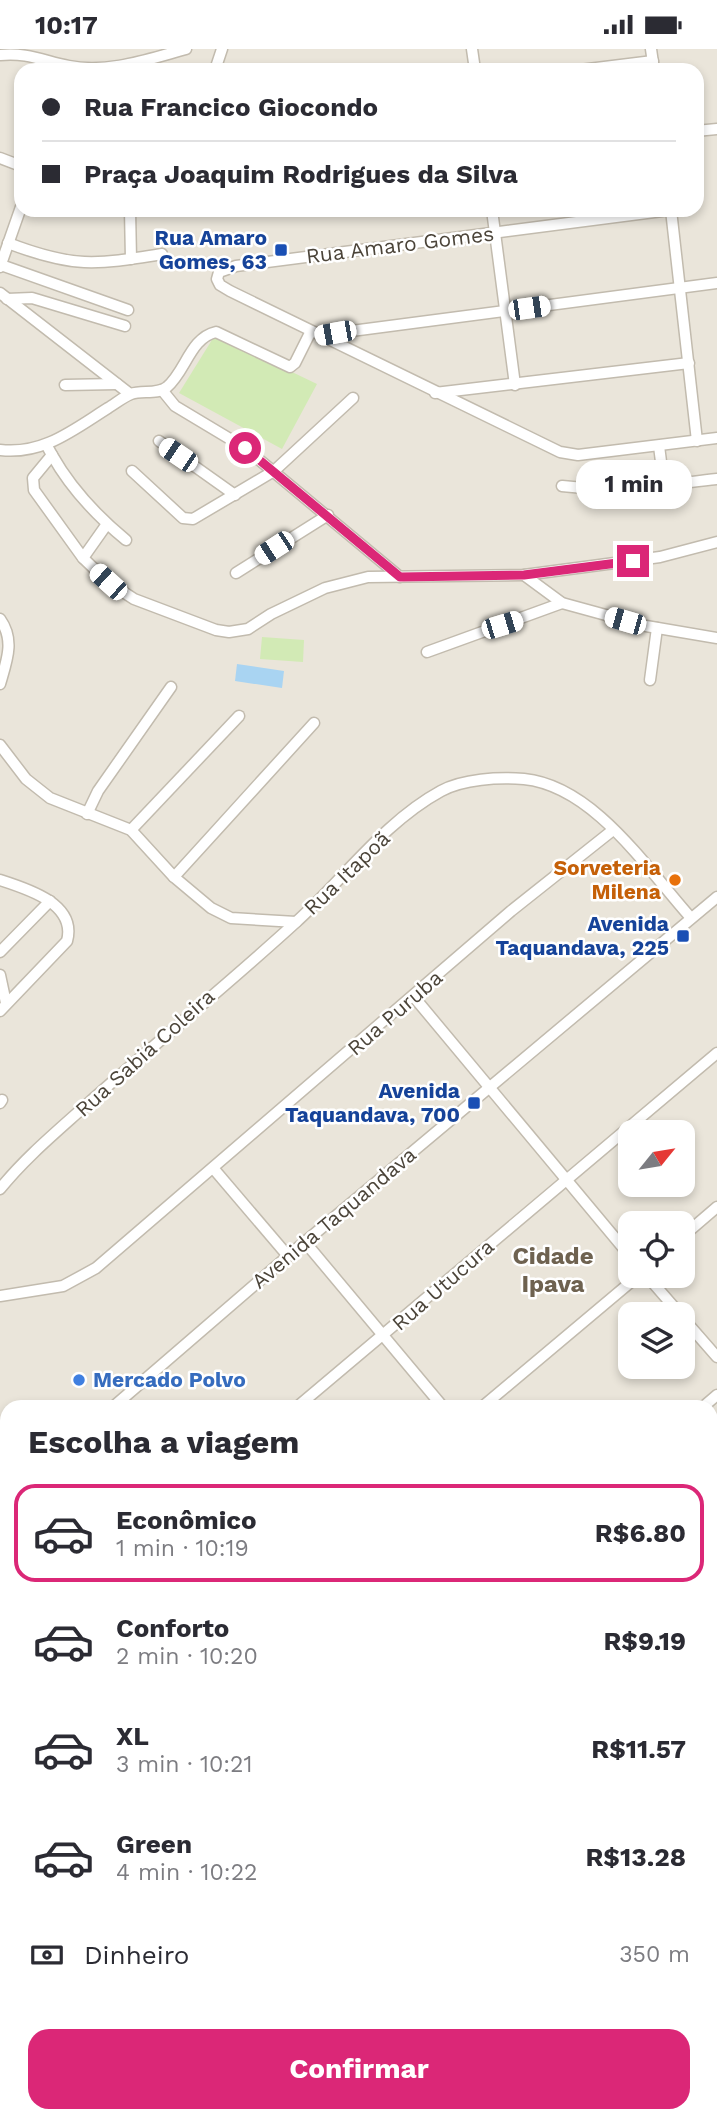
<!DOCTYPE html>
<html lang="pt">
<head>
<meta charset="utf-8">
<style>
	:root { --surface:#fff; --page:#f2f2f3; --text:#2b2b33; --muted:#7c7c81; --line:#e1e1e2; --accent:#db2777 }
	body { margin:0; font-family:"Work Sans",sans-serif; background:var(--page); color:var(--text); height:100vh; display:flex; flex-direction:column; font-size:26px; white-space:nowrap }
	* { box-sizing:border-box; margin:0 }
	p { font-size:23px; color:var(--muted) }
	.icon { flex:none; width:38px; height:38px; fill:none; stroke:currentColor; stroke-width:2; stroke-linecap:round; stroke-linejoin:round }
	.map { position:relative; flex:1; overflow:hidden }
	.sheet { position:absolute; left:0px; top:1351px; width:718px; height:723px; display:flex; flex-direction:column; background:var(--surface); border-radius:21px 21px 0 0; box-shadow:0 4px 10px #0003 }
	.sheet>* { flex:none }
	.hud { position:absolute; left:14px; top:14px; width:690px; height:154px; border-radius:21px; box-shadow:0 4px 10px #0003; display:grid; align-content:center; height:154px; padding:0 28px; background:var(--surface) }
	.needle { width:46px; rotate:60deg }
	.buttons { position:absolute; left:618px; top:1071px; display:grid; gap:14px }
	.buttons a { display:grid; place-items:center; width:77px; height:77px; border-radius:14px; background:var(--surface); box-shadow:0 4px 10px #0003; font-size:35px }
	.end { position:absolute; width:32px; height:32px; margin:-16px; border:9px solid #db2777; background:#fff; box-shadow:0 0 0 4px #fff }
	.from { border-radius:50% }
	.bubble { position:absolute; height:49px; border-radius:21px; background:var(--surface); box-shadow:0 4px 10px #0003; font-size:23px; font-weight:700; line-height:49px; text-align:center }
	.car { position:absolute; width:21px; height:42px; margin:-21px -10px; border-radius:9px; box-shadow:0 0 5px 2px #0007; background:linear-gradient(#fff 24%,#345 0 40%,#fff 0 76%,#345 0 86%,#fff 0) }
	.hud b { display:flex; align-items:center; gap:24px; height:66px; font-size:26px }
	.hud b+b { border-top:2px solid var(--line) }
	.hud i { width:18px; height:18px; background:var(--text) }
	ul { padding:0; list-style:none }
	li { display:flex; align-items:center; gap:21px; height:98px; margin:0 14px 10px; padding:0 14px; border:4px solid transparent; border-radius:21px }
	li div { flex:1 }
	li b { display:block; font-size:26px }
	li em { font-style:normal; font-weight:700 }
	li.active { border-color:var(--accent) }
	li>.icon { width:63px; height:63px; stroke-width:1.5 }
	h2 { padding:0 28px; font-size:32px; line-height:84px }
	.pay { display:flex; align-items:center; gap:18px; height:77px; padding:0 28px; font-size:26px }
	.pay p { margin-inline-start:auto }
	.button { display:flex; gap:14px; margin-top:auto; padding:14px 28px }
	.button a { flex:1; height:80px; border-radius:21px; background:var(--accent); color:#fff; font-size:28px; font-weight:700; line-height:80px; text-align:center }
	.status { display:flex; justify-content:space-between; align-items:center; height:49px; padding:0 35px; background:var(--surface); direction:ltr }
	.status svg { height:19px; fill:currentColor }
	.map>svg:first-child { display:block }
</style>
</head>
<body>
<div class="status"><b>10:17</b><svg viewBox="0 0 49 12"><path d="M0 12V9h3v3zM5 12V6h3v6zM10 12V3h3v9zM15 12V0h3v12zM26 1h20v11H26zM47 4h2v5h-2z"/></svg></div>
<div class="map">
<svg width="717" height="2073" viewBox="0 0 717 2073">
	<rect width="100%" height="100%" fill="#f6f3ec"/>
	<path fill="#eae5da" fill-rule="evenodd" d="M0,0H717V2073H0ZM21,21H696V161H21ZM630,1083H682V1136H630ZM630,1174H682V1227H630ZM630,1265H682V1318H630ZM7,1358H710V2067H7Z"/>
	<g fill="#d2eab5">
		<path d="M215,286L317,335L282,400L179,344Z"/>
		<path d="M262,588L304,591L303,613L260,610Z"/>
	</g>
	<path fill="#a9d4f2" d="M237,615L284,622L282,639L235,632Z"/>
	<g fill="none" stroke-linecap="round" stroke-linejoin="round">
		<defs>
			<g id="minor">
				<path d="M472,0L475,21"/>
				<path d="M651,0L654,21"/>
				<path d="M0,6C26,3 44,12 69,17C107,25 149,10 186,0"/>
				<path d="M215,21L222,0"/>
				<path d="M580,21L653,12"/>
				<path d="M696,82L717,80"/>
				<path d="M0,109L21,117"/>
				<path d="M130,161L131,210"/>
				<path d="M492,161L515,336"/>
				<path d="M670,161L236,217L219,223L217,230L220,236L230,242L560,403L578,406L717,389"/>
				<path d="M671,161L697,392"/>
				<path d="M8,194C73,219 95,216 162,205"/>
				<path d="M1,216L128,261"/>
				<path d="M0,218L21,158"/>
				<path d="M0,244L130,345"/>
				<path d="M7,250L32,249L125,277"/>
				<path d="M321,286L717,234"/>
				<path d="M65,336L117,335"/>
				<path d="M162,341L175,357L245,399L400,528"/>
				<path d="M435,344L689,314"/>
				<path d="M159,392L235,446"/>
				<path d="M47,397L52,406L33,429L34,441L83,509L108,533L134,550L216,581L229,583L248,580L271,565L325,539L368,528L524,526L660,508L717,493"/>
				<path d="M659,397L664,436"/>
				<path d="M0,401C43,406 73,381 108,359C115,355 123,348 131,345C142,341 157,346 167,338C186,322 190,289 216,283L290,318L295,314L311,282"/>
				<path d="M52,406C70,438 98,468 126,491"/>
				<path d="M132,422L183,469L193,470L274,422L353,349"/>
				<path d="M562,437C618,444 662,436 717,430"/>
				<path d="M83,509L107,475"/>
				<path d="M236,524L328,466"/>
				<path d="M524,526L562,554L646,577L717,589"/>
				<path d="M0,570C15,591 7,611 0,635"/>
				<path d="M427,603L562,554"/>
				<path d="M650,631L657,579"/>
				<path d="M0,696L26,730L50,749L131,781L174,828L211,859L231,869L296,873"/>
				<path d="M87,765L98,742L171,638"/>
				<path d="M131,781L239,667"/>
				<path d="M174,828L314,674"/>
				<path d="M0,831C28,840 77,855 67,892L0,962"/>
				<path d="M0,903L50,852"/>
				<path d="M0,926L6,954"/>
				<path d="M414,948L630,1207"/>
				<path d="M0,1054L2,1051"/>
				<path d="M213,1119L288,1207"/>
				<path d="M0,1140C24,1110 55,1084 84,1058C153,996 226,937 295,874C343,831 384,773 441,742C463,730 498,728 524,730C594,737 647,820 691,869"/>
				<path d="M682,1188L717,1158"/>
				<path d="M305,1193L443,1358"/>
				<path d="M647,1227L680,1265"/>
				<path d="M0,1247L63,1237L96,1219L511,862L613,781"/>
				<path d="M682,1268L717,1308"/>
				<path d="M113,1358L288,1207L717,848"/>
				<path d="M297,1358L717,1004"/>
				<path d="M482,1358L638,1227"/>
				<path d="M703,1358L717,1346"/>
				<path d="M0,1419L7,1420"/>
				<path d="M710,1539L717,1533"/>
				<path d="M710,1582L717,1587"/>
				<path d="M710,1766L717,1762"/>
				<path d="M0,1798L7,1789"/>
				<path d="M710,1997L717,2018"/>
				<path d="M0,2062L15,2073"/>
				<path d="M175,2067L195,2073"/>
				<path d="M716,2073L717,2070"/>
			</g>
		</defs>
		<use href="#minor" stroke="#c2bbae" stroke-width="13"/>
		<use href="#minor" stroke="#fff" stroke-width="10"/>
	</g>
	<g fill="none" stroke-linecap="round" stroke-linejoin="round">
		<path stroke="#db2777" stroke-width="9" d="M245,399L400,528L524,526L633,512"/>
	</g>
	<g fill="#1a4fb4" stroke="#fff" stroke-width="2.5">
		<rect x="274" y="194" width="14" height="14" rx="3.5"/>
		<rect x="676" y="880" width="14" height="14" rx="3.5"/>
		<rect x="467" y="1047" width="14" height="14" rx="3.5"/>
	</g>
	<circle fill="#e8710a" stroke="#fff" stroke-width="2.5" cx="675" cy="831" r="7"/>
	<circle fill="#3f7fe0" stroke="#fff" stroke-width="2.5" cx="79" cy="1331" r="7"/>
	<g text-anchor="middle" stroke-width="5" stroke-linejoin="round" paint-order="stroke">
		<g font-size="21" font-weight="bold" fill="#164399" stroke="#fff" text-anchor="end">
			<text x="267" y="196">Rua Amaro<tspan x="267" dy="24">Gomes, 63</tspan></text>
			<text x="669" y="882">Avenida<tspan x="669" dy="24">Taquandava, 225</tspan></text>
			<text x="460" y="1049">Avenida<tspan x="460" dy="24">Taquandava, 700</tspan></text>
		</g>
		<g font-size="21" fill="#4b4439" stroke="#fff">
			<text transform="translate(400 196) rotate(-7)" y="7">Rua Amaro Gomes</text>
			<text transform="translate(347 824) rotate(-44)" y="7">Rua Itapoã</text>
			<text transform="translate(395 964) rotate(-41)" y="7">Rua Puruba</text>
			<text transform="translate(145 1004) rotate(-42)" y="7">Rua Sabiá Coleira</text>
			<text transform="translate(334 1169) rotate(-40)" y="7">Avenida Taquandava</text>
			<text transform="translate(443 1236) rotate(-41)" y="7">Rua Utucura</text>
		</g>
		<g font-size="21" font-weight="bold" fill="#c56008" stroke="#fff" text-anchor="end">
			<text x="661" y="826">Sorveteria<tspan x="661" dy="24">Milena</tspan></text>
		</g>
		<g font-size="21" font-weight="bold" fill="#366cbe" stroke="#fff" text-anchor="start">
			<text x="93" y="1338">Mercado Polvo</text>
		</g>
		<g font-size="24" font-weight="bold" fill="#6e6250" stroke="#fff">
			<text x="553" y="1215">Cidade<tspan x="553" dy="28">Ipava</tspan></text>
		</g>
	</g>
</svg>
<div class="buttons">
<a><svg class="needle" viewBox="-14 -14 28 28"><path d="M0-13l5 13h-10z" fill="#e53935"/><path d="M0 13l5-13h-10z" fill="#7c7c81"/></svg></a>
<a><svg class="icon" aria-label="locate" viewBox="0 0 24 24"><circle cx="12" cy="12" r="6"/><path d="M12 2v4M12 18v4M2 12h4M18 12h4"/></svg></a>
<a><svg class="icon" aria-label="layers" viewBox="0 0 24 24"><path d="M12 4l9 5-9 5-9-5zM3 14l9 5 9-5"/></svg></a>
</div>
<i class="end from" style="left:245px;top:399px"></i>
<i class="end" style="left:633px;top:512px"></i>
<div class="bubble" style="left:576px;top:411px;width:116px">1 min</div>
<i class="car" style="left:529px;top:259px;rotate:82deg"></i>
<i class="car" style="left:335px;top:284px;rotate:260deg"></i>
<i class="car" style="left:178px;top:406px;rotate:304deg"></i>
<i class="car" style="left:274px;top:499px;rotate:237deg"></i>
<i class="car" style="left:108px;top:533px;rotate:312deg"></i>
<i class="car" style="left:625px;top:572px;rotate:286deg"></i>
<i class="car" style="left:502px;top:576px;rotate:73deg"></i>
<div class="hud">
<b><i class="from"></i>Rua Francico Giocondo</b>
<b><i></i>Praça Joaquim Rodrigues da Silva</b>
</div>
<section class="sheet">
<h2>Escolha a viagem</h2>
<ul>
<li class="active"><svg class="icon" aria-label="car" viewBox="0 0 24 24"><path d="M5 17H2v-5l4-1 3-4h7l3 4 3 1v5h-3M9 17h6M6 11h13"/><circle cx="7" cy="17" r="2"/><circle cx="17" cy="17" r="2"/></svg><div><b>Econômico</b><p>1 min · 10:19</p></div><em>R$6.80</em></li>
<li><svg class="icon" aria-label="car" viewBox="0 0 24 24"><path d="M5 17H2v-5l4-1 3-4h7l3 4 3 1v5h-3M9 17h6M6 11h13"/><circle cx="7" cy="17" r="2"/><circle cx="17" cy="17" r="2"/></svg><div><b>Conforto</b><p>2 min · 10:20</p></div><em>R$9.19</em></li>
<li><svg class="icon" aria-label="car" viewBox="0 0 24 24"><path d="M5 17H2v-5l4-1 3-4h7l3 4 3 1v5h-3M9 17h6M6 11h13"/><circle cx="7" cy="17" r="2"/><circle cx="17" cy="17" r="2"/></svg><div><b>XL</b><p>3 min · 10:21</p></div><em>R$11.57</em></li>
<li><svg class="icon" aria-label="car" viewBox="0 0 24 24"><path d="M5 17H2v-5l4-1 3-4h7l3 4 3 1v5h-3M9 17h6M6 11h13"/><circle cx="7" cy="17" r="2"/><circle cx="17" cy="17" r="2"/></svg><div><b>Green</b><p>4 min · 10:22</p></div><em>R$13.28</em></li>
</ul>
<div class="pay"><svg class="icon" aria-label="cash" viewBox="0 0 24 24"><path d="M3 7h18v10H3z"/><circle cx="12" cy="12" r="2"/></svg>Dinheiro<p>350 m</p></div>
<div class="button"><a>Confirmar</a></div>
</section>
</div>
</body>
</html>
